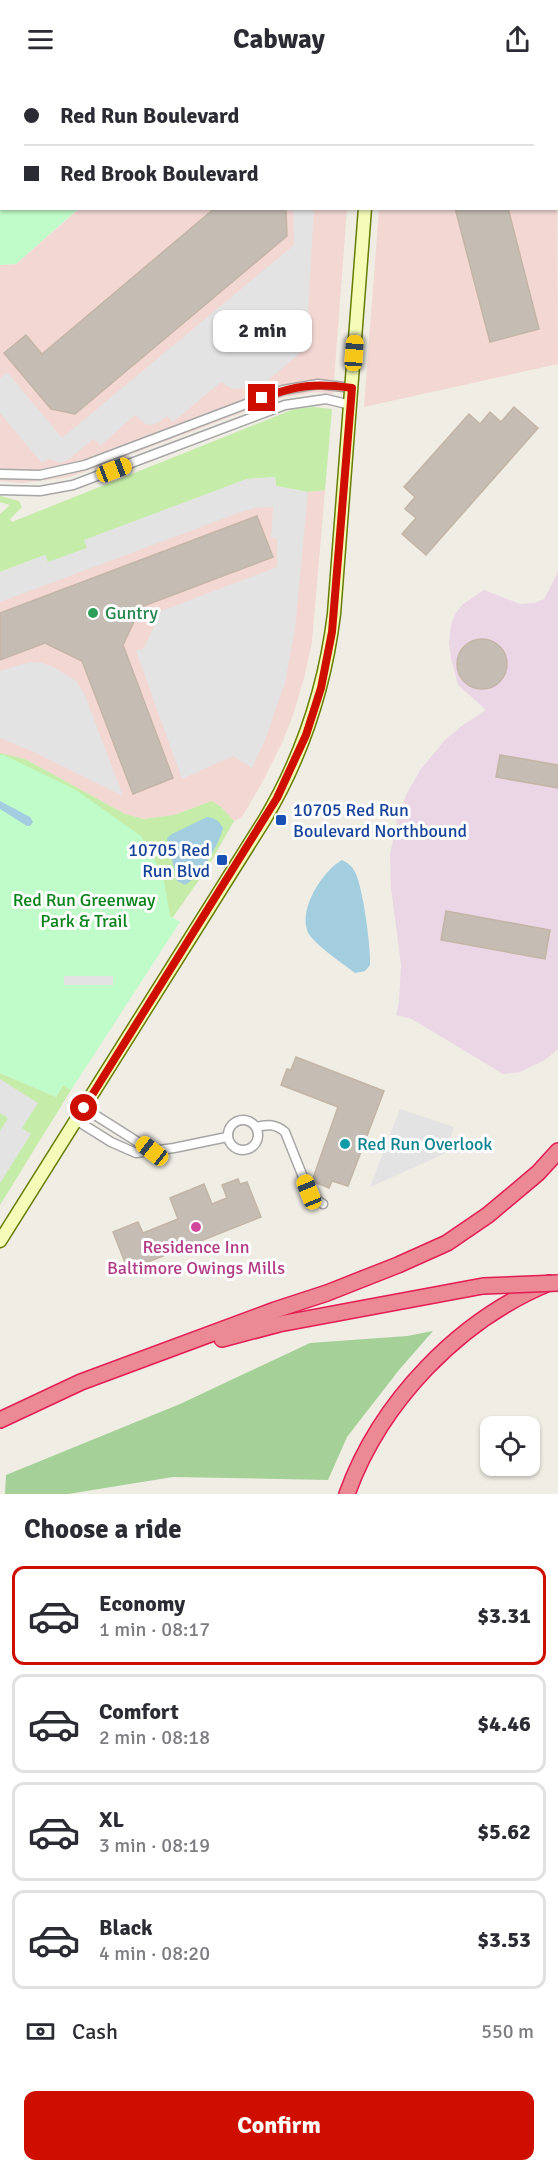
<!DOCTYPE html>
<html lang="en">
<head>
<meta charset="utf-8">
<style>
	:root { --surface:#fff; --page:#f7f7f7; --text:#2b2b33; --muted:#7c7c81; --line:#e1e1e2; --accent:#ce0f00 }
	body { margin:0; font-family:Signika,sans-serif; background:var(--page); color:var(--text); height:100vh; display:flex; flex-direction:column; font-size:22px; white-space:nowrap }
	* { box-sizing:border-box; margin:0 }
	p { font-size:20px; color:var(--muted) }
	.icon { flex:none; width:33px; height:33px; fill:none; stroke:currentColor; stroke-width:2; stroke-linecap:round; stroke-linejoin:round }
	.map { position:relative; height:1416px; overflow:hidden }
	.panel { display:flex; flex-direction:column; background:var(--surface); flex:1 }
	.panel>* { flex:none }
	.banner { position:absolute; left:0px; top:0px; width:558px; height:132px; box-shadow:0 2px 4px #0004; display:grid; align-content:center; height:132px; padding:0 24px; background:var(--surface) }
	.controls { position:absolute; left:480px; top:1338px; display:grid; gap:12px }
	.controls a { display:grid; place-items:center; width:60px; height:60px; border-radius:12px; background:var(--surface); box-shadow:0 2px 4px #0004; font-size:30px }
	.end { position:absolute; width:27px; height:27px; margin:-14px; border:8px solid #ce0f00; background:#fff; box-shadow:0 0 0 3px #fff }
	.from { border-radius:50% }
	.bubble { position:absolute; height:42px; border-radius:12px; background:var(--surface); box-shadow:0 2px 4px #0004; font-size:20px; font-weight:700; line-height:42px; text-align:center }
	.car { position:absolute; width:18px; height:36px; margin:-18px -9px; border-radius:8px; box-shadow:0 0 4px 2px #0007; background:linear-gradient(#f5c518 24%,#345 0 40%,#f5c518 0 76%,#345 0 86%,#f5c518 0) }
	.banner b { display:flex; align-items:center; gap:21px; height:57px; font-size:22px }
	.banner b+b { border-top:2px solid var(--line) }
	.banner i { width:15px; height:15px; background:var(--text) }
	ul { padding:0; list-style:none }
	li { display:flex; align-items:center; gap:18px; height:99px; margin:0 12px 9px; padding:0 12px; border:3px solid var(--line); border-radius:12px }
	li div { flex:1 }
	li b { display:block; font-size:22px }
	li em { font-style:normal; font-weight:700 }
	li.active { border-color:var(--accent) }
	li>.icon { width:54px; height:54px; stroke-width:1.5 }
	h2 { padding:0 24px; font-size:27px; line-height:72px }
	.pay { display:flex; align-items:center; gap:15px; height:66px; padding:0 24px; font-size:22px }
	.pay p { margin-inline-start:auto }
	.primary-button { display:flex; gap:12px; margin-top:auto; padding:12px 24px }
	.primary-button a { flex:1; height:69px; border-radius:12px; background:var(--accent); color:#fff; font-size:24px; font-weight:700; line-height:69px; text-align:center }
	header { display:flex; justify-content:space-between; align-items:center; height:78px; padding:0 24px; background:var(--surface); font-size:27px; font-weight:700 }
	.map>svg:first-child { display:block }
</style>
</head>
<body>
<header><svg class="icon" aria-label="menu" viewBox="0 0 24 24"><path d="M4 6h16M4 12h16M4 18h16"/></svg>Cabway<svg class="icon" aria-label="share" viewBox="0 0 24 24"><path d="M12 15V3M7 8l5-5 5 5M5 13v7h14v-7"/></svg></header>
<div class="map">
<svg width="558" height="1416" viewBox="0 0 558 1416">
	<rect width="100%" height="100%" fill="#f0ede5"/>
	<g fill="#f2d7d3">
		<path d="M557,94L558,286L364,329L379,131L556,130Z"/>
		<path d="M79,131H347L333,316L316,314L284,319L70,399L21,405L0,403V187L16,186Z"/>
		<path d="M325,412L312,564L304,600L293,637L283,663L263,703L242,739L234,743L221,729L212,723L174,737L144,741L125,736L25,681L0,675V494L308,414Z"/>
	</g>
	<path fill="#ead6e5" d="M558,494V971L545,982L520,994L503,996L412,941L396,937L399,924L401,887L391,810L390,777L397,742L406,717L421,691L445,662L463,647L486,632L458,607L451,580L449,565L451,547L455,536L463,526L484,512L520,526L534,525L544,521Z"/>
	<g fill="#c5eca9">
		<path d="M314,329L332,331L325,412L308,414L276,408L275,399L247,401L85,462L87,470L48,485L45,477L0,494V436L10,427L0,424V418L19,423L22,429L10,441L12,444L294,331Z"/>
		<path d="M0,675L25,681L125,736L144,741L174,737L212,723L221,729L234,743L206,792L150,872L143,763L0,722Z"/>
		<path d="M0,995L56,1019L63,1007L71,1012L0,1127Z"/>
	</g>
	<path fill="#a5d198" d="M433,1253L399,1292L347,1359L328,1402L173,1399L68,1416H5L6,1397L180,1326L310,1265L407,1258Z"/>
	<g fill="#c0fcc9">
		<path d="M0,0H270L2,2V130L78,131L16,186L0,187Z"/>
		<path d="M0,677H4L76,712L141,758L163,797L170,838L180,844L71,1012L63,1007L56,1019L0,995Z"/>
	</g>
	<g fill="#e3e3e3">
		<path d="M293,131H314L307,252L303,263L307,269L259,310L252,304L244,310L232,311L221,304L173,344L167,338L158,345L150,347L145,346L135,337L101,367L93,361L69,381L61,385L48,381L42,385L0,335V300L7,294L62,360L294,167Z"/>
		<path d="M275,399L276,408L308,414L295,551L285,605L265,662L252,690L233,678L182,701L136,573L144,570L156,544L153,536L277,489V461L271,460L273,429L255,430L241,434L0,524V494L45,477L48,484L87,470L84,462L247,401Z"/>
		<path d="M29,584L42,585L54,589L76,603L84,615L123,718L36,675L0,660V593Z"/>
		<rect x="64" y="898" width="49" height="9"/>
		<path d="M0,1001L38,1025L22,1050L31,1056L0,1105V1053L8,1040L0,1035Z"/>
		<path d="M400,1031L454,1049L446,1075L370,1109Z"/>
	</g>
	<g fill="#a3cee0">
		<path d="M0,723L30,739L33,744L30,748H27L0,731Z"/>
		<path d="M207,739C215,740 218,742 223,750C218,768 201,798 185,807L177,803L167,760L172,756Z"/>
		<path d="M342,782C348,785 352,788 355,794C363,809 371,870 370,887L365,893L355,895C342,885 321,871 311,859C294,837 322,793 342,782Z"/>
	</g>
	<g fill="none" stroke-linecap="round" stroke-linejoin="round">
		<g stroke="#a3cee0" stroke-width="3">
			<path d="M144,2V1"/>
			<path d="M0,70L2,69"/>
		</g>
	</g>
	<g fill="#c5bcb4" stroke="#c3b5a6" stroke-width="1.5">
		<path d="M215,130H283L286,134L287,158L75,336L51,331L4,275L26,257L42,276Z"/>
		<path d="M455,130H508L539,251L490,264Z"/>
		<path d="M514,329L538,350L426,477L402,456L416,440L405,431L415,419L404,409L469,336L480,346L490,334L501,344Z"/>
		<path d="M257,438L273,479L141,529L123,567L173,700L133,716L82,583L45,565L0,582V535Z"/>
		<circle cx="482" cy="586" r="25"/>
		<path d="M500,677L558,687V710L496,699Z"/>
		<path d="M446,833L550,852L545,881L441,862Z"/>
		<path d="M296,979L384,1013L348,1108L332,1103L329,1110L312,1103L338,1029L281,1007L287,991L291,992Z"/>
		<path d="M238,1101L240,1106L247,1104L261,1139L128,1192L113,1154L138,1144L143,1155L178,1141L170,1120L204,1106L212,1126L227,1120L222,1107Z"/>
	</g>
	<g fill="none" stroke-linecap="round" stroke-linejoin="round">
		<defs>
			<g id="minor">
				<path d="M0,396L40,397L85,387L283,312L318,306L352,310"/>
				<path d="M0,412L40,413L73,407L285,327L326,321L351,327"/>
				<path d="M84,1030L152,1073"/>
				<circle cx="243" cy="1057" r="15"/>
				<path d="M76,1042L111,1064L136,1075L174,1070L227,1059"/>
				<path d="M256,1049C268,1046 276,1046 285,1054L309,1114L313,1119L323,1126"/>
			</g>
			<g id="secondary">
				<path d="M393,2L394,0"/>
				<path d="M0,1163L265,741C303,677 325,609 334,536L365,130"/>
			</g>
			<g id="motorway">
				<path d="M222,1261L279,1246L483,1208"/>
				<path d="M0,1342L81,1304L275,1232L327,1215L398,1187L447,1165L488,1137L538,1095L558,1073"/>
				<path d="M347,1416C380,1324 459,1242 549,1205"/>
			</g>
		</defs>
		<use href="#minor" stroke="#a6a6a6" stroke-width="11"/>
		<use href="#secondary" stroke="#667c00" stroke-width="15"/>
		<use href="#motorway" stroke="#e31d53" stroke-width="18"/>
		<use href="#minor" stroke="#fff" stroke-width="8"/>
		<use href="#secondary" stroke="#f4fcb7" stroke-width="12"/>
		<use href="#motorway" stroke="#eb8994" stroke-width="15"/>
		<defs>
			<path id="motorway-bridge" d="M483,1208L558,1205"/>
		</defs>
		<use href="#motorway-bridge" stroke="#e31d53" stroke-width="18" stroke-linecap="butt"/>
		<use href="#motorway-bridge" stroke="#eb8994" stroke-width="15"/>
	</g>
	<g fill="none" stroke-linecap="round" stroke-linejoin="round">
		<path stroke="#ce0f00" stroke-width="8" d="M84,1030L277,720L306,657L321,610L332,554L352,310C316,305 296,307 262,320"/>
	</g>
	<circle fill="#2e9e5b" stroke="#fff" stroke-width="2" cx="93" cy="535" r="6"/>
	<g fill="#1a4fb4" stroke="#fff" stroke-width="2">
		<rect x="275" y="736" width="12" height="12" rx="3"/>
		<rect x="216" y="776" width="12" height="12" rx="3"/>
	</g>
	<circle fill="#0f9aa8" stroke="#fff" stroke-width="2" cx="345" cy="1066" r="6"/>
	<circle fill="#d1479c" stroke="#fff" stroke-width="2" cx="196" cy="1149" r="6"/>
	<g text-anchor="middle" stroke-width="6" stroke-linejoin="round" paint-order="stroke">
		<g font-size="18" fill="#27864d" stroke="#fff" text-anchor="start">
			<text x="105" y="541">Guntry</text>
		</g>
		<g font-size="18" fill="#164399" stroke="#fff" text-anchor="start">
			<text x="293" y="738">10705 Red Run<tspan x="293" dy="21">Boulevard Northbound</tspan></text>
			<text x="210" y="778" text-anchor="end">10705 Red<tspan x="210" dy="21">Run Blvd</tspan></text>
		</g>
		<g font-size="18" fill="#07831a" stroke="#fff">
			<text x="84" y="828">Red Run Greenway<tspan x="84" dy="21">Park &amp; Trail</tspan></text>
		</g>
		<g font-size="18" fill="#0d838f" stroke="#fff" text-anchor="start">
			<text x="357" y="1072">Red Run Overlook</text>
		</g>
		<g font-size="18" fill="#b23c85" stroke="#fff">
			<text x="196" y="1175">Residence Inn<tspan x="196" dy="21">Baltimore Owings Mills</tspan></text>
		</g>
	</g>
</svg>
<div class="controls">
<a><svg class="icon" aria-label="locate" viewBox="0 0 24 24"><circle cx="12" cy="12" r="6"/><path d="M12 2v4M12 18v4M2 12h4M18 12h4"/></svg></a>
</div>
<i class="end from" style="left:84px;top:1030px"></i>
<i class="end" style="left:262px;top:320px"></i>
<div class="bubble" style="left:213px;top:232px;width:99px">2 min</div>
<i class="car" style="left:354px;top:275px;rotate:4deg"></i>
<i class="car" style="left:114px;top:392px;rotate:69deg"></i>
<i class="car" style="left:152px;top:1073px;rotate:308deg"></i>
<i class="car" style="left:309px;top:1114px;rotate:338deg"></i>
<div class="banner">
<b><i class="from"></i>Red Run Boulevard</b>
<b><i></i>Red Brook Boulevard</b>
</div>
</div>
<section class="panel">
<h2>Choose a ride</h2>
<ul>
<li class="active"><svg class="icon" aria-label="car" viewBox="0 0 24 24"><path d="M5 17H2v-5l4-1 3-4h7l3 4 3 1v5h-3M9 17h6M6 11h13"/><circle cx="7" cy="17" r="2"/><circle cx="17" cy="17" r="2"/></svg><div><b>Economy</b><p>1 min · 08:17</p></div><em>$3.31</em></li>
<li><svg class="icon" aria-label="car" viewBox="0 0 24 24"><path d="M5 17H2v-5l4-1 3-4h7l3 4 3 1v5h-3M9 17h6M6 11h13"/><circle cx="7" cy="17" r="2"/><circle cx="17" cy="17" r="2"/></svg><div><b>Comfort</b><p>2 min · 08:18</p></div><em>$4.46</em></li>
<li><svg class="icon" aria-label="car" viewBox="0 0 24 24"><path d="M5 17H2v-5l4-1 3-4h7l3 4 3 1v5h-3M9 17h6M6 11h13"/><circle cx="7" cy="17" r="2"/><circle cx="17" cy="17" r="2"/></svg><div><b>XL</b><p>3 min · 08:19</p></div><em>$5.62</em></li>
<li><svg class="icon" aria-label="car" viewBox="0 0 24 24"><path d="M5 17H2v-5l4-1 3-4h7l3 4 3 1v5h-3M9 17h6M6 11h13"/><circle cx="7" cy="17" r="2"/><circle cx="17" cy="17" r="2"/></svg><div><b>Black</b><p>4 min · 08:20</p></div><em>$3.53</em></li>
</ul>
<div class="pay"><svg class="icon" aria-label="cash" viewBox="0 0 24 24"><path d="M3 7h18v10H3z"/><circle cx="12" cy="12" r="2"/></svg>Cash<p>550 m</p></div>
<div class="primary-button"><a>Confirm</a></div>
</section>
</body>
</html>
